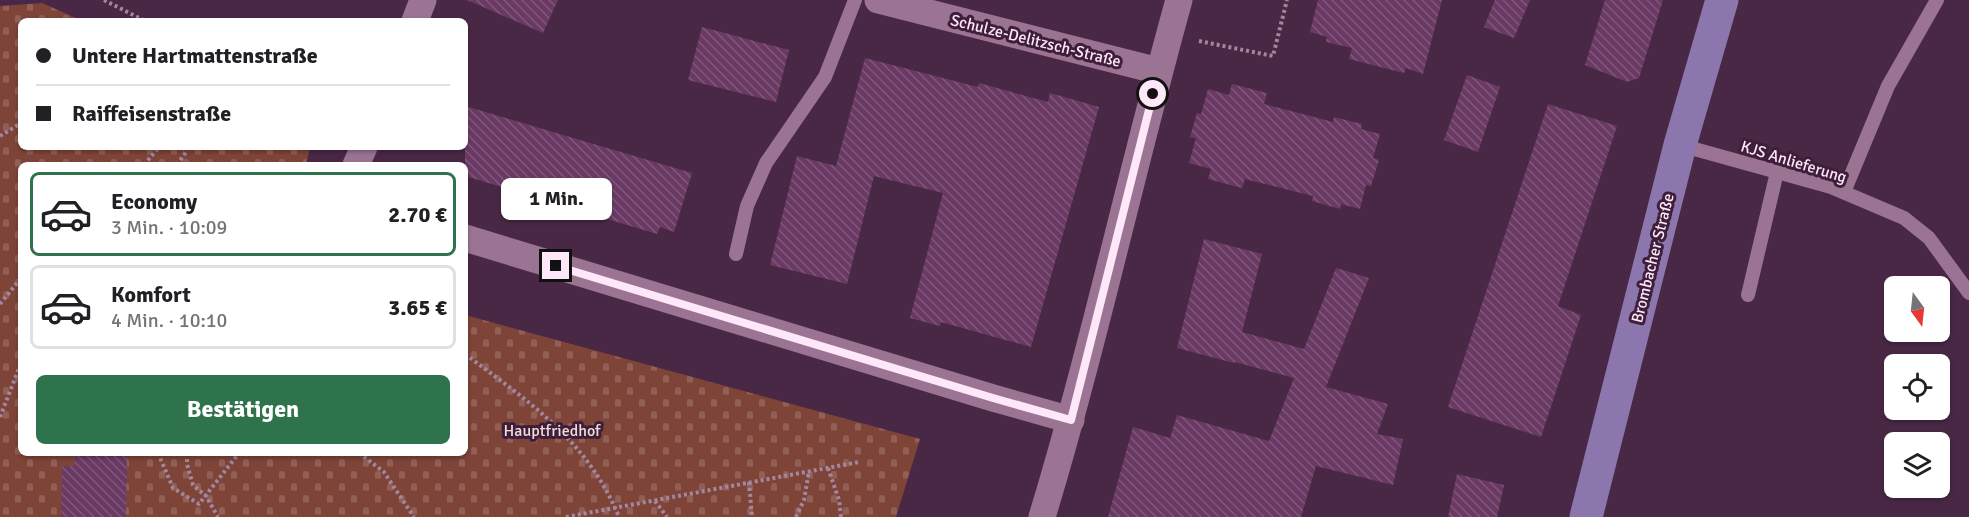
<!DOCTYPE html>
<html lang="de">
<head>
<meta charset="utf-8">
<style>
	:root { --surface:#fff; --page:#f6f6f6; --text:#202124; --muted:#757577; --line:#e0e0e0; --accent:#2f734c }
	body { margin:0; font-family:Signika,sans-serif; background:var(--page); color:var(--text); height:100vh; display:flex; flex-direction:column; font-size:22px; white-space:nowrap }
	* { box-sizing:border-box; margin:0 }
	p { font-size:20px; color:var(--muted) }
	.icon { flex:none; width:33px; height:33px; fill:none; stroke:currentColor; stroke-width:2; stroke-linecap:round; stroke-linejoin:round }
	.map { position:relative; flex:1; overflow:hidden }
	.side { position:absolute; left:18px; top:162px; width:450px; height:294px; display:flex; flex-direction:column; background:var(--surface); border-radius:9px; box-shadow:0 2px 4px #0004 }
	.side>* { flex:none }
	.guide { position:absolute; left:18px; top:18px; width:450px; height:132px; border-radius:9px; box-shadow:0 2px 4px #0004; display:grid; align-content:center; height:132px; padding:0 18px; background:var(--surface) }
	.needle { width:39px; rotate:165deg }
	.controls { position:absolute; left:1884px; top:276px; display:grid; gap:12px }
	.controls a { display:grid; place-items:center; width:66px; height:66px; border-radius:9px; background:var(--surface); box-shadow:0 2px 4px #0004; font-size:30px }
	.end { position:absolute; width:27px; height:27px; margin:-14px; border:8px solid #fde7f9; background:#111; box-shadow:0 0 0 3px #111 }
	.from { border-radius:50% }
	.bubble { position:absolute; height:42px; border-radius:9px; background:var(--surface); box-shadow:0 2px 4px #0004; font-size:20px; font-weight:700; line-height:42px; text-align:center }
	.guide b { display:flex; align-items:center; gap:21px; height:57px; font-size:22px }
	.guide b+b { border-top:2px solid var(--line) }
	.guide i { width:15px; height:15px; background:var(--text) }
	ul { padding:10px 0 0; list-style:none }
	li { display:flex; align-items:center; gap:18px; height:84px; margin:0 12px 9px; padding:0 6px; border:3px solid var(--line); border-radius:9px }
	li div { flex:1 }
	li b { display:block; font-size:22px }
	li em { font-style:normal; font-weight:700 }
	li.selected { border-color:var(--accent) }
	li>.icon { width:54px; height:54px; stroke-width:1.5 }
	.button { display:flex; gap:12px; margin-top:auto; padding:12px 18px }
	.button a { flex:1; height:69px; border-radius:9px; background:var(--accent); color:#fff; font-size:24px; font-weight:700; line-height:69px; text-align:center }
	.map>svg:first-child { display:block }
</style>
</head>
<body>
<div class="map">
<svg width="1969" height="517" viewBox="0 0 1969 517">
	<defs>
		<pattern id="cemetery-stones" width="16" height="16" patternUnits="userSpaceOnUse" patternTransform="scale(1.5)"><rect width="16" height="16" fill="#7e4438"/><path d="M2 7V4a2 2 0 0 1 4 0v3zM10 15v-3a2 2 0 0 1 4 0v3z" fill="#915f56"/></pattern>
		<pattern id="building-back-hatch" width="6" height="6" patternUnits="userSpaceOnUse" patternTransform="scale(1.5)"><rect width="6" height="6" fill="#6a3a64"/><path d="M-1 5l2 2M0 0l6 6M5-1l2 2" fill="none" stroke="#80567b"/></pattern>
	</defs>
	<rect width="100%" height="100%" fill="#492845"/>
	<path fill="url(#cemetery-stones)" d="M42,3L83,21H21V147H310L306,165H21V453H465V315L920,439L896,517H0V6Z"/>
	<g fill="url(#building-back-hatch)">
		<path d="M467,0H558L543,33Z"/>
		<path d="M1318,0H1442L1423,74L1406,68L1404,73L1349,59L1352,48L1326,42L1327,37L1310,32Z"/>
		<path d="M1495,0H1530L1514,38L1484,27Z"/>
		<path d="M1605,0H1663L1639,78L1627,82L1585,65Z"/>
		<path d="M702,27L789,50L776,102L688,80Z"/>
		<path d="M865,58L978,87L979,83L1048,102L1050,93L1099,107L1031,347L941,322L940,326L910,318L943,193L874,176L847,284L770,265L797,156L836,166Z"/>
		<path d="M1467,75L1500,87L1478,152L1444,140Z"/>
		<path d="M1232,84L1267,93L1264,104L1333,122L1334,117L1362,124L1361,129L1380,134L1373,158L1379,160L1371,186L1366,185L1360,209L1341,204L1340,209L1312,201L1313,196L1245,179L1242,188L1208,179L1211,169L1189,163L1196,138L1190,137L1197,113L1201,114L1208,89L1229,95Z"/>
		<path d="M1548,104L1617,126L1558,306L1581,315L1541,437L1448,407Z"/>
		<path d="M465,106L692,173L674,232L660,227L657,234L465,176Z"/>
		<path d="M1204,239L1262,254L1242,332L1304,349L1336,268L1369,278L1326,387L1388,404L1377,434L1403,439L1393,485L1316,466L1301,517H1108L1133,427L1170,438L1177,415L1269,441L1294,378L1235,362L1234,363L1177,348Z"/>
		<path d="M75,453H127L126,517H61L62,466H75Z"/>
		<path d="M1457,474L1504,485L1497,517H1448Z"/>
	</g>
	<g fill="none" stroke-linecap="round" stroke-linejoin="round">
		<g stroke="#a2879e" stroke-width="4" stroke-dasharray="3 3" stroke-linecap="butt">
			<path d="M104,0L145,21"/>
			<path d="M1199,41L1273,56L1287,0"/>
			<path d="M0,136L21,123"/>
			<path d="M144,165L159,147"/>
			<path d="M177,165L186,152L184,147"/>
			<path d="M0,304L21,278"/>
			<path d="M465,354C528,401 588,441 619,517"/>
			<path d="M0,417L21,363"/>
			<path d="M158,453L173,488L199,504L239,453"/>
			<path d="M187,453V464L193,485L206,496L218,517"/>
			<path d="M359,453L384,472L414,517"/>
			<path d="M828,468L839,500L841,517"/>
			<path d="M749,482L752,517"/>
			<path d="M655,501L667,517"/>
			<path d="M566,517L859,462"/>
			<path d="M796,517L804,500L809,471"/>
		</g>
		<g stroke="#9b7494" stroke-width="14">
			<path d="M1680,145L1831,187L1904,218L1929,238L1969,293"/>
			<path d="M1844,192L1888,86L1937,0"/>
			<path d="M736,254L747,206L766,163L825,77L855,0"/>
			<path d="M1748,295L1777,172"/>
		</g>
		<g stroke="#9b7494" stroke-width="27">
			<path d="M878,0L1159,71"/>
			<path d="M415,21L423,0"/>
			<path d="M356,165L364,147"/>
			<path d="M465,238L993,398L1071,420"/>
			<path d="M1042,517C1094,346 1131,172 1179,0"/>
		</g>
		<path stroke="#8b77ad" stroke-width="33" d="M1586,517L1680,145L1722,0"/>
	</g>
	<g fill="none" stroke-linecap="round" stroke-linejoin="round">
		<path stroke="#fde7f9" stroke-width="8" d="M556,266L993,398L1071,420L1153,94"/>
	</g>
	<g text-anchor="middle" stroke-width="6" stroke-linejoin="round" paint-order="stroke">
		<g font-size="16" fill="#fde7f9" stroke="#3e1e3a">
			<text transform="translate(1036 40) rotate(14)" y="6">Schulze-Delitzsch-Straße</text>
			<text transform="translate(1794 161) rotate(17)" y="6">KJS Anlieferung</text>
			<text transform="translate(1652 258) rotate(-76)" y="6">Brombacher Straße</text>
		</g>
		<g font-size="16" fill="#f3ded9" stroke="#3e1e3a">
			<text x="552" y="436">Hauptfriedhof</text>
		</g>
	</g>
</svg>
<div class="controls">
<a><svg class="needle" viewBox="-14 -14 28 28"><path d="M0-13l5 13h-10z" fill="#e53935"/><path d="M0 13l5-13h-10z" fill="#757577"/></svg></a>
<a><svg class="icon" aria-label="locate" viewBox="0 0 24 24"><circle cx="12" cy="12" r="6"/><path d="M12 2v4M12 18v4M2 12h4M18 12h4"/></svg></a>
<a><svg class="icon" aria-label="layers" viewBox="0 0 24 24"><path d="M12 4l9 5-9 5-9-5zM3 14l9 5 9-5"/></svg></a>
</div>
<i class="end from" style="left:1153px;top:94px"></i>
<i class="end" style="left:556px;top:266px"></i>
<div class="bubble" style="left:501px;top:178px;width:111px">1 Min.</div>
<div class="guide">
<b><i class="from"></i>Untere Hartmattenstraße</b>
<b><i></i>Raiffeisenstraße</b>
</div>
<section class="side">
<ul>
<li class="selected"><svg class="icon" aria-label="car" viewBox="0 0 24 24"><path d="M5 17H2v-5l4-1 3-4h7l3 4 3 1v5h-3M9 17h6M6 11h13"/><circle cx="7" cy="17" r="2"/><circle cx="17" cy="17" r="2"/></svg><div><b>Economy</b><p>3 Min. · 10:09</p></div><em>2.70 €</em></li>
<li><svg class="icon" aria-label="car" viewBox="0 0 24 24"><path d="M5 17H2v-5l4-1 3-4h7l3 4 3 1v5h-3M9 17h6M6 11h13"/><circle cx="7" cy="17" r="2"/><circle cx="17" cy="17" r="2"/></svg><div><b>Komfort</b><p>4 Min. · 10:10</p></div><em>3.65 €</em></li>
</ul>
<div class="button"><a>Bestätigen</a></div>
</section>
</div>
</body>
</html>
